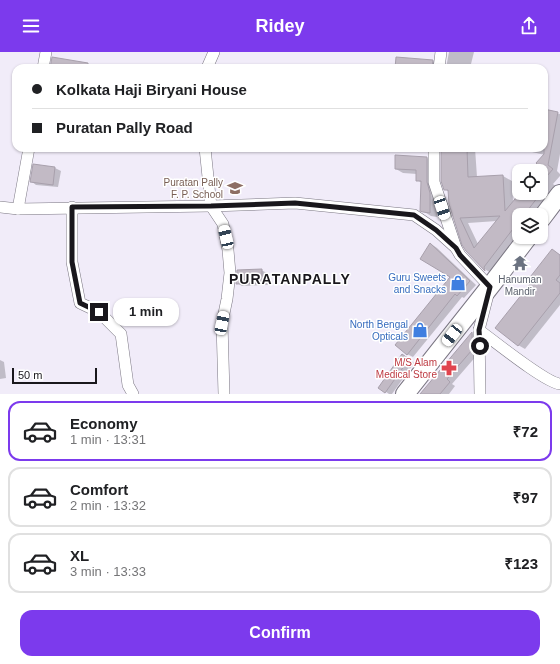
<!DOCTYPE html>
<html lang="en">
<head>
<meta charset="utf-8">
<style>
	:root { --surface:#fff; --page:#f6f6f6; --text:#202124; --muted:#757577; --line:#e0e0e0; --accent:#7c3aed }
	body { margin:0; font-family:Helvetica,sans-serif; background:var(--page); color:var(--text); height:100vh; display:flex; flex-direction:column; font-size:15px; white-space:nowrap }
	* { box-sizing:border-box; margin:0 }
	p { font-size:13px; color:var(--muted) }
	.icon { flex:none; width:22px; height:22px; fill:none; stroke:currentColor; stroke-width:2; stroke-linecap:round; stroke-linejoin:round }
	.map { position:relative; height:342px; overflow:hidden }
	.side { display:flex; flex-direction:column; background:var(--surface); flex:1 }
	.side>* { flex:none }
	.banner { position:absolute; left:12px; top:12px; width:536px; height:88px; border-radius:12px; box-shadow:0 1px 3px #0004; display:grid; align-content:center; height:88px; padding:0 20px; background:var(--surface) }
	.controls { position:absolute; left:512px; top:112px; display:grid; gap:8px }
	.controls a { display:grid; place-items:center; width:36px; height:36px; border-radius:8px; background:var(--surface); box-shadow:0 1px 3px #0004; font-size:20px }
	.scale { position:absolute; left:12px; bottom:10px; width:85px; box-sizing:border-box; padding-left:4px; border:2px solid #19171c; border-top:0; font-size:11px; line-height:14px; white-space:nowrap; color:#19171c; -webkit-text-stroke:3px #fff; paint-order:stroke }
	.end { position:absolute; width:18px; height:18px; margin:-9px; border:5px solid #19171c; background:#fff; box-shadow:0 0 0 2px #fff }
	.from { border-radius:50% }
	.bubble { position:absolute; height:28px; border-radius:12px; background:var(--surface); box-shadow:0 1px 3px #0004; font-size:13px; font-weight:600; line-height:28px; text-align:center }
	.car { position:absolute; width:12px; height:24px; margin:-12px -6px; border-radius:5px; box-shadow:0 0 3px 1px #0007; background:linear-gradient(#fff 24%,#345 0 40%,#fff 0 76%,#345 0 86%,#fff 0) }
	.banner b { display:flex; align-items:center; gap:14px; height:38px; font-size:15px }
	.banner b+b { border-top:1px solid var(--line) }
	.banner i { width:10px; height:10px; background:var(--text) }
	ul { padding:7px 0 0; list-style:none }
	li { display:flex; align-items:center; gap:12px; height:60px; margin:0 8px 6px; padding:0 12px; border:2px solid var(--line); border-radius:12px }
	li div { flex:1 }
	li b { display:block; font-size:15px }
	li em { font-style:normal; font-weight:600 }
	li.on { border-color:var(--accent) }
	li>.icon { width:36px; height:36px; stroke-width:1.5 }
	.action { display:flex; gap:8px; margin-top:auto; padding:8px 20px }
	.action a { flex:1; height:46px; border-radius:12px; background:var(--accent); color:#fff; font-size:16px; font-weight:600; line-height:46px; text-align:center }
	header { display:flex; justify-content:space-between; align-items:center; height:52px; padding:0 20px; background:var(--accent); color:#fff; font-size:18px; font-weight:600 }
	.map>svg:first-child { display:block }
</style>
</head>
<body>
<header><svg class="icon" aria-label="menu" viewBox="0 0 24 24"><path d="M4 6h16M4 12h16M4 18h16"/></svg>Ridey<svg class="icon" aria-label="share" viewBox="0 0 24 24"><path d="M12 15V3M7 8l5-5 5 5M5 13v7h14v-7"/></svg></header>
<div class="map">
<svg width="560" height="342" viewBox="0 0 560 342">
	<rect width="100%" height="100%" fill="#f1ecf9"/>
	<g fill="#0003" fill-rule="evenodd">
		<path d="M449,0H474L470,16H446Z"/>
		<path d="M433,9L439,13L438,16H396Z"/>
		<path d="M544,58L560,62V102L557,119L560,122V124L553,132L558,136L537,163H519V185L493,222L486,218L466,198L449,140L445,137L442,96H475L477,125L503,124L512,129L513,150L521,141H541V119H539L542,115L545,103L532,100L525,96H544ZM497,169L478,192L468,171Z"/>
		<path d="M427,106L434,110L438,146L437,165L431,164L421,158L422,131L417,128V122L403,121L396,117Z"/>
		<path d="M34,113L55,116L61,119L58,135L36,133L31,129Z"/>
		<path d="M431,192L437,196L476,233L464,246L462,245L413,305L407,302L452,225Z"/>
		<path d="M552,198L560,203V253L525,297L518,293L532,232Z"/>
		<path d="M261,218L267,221L268,233L242,234L237,231Z"/>
		<path d="M472,281L478,285V302L452,332L455,334L449,342H421Z"/>
		<path d="M407,306L414,311L392,342H389L379,335Z"/>
		<path d="M0,308L4,310L6,326L0,327Z"/>
	</g>
	<g fill="#c2bac5" stroke="#a8a0ac" fill-rule="evenodd">
		<path d="M52,5L88,11V16H50Z"/>
		<path d="M396,5L433,8L432,16H395Z"/>
		<path d="M544,57L558,60L548,113L553,117L541,131V116L536,111L544,102Z"/>
		<path d="M441,96H467L468,125L503,123L505,159L520,141H541L524,163H519V169L484,215L485,219L466,199L462,193L449,152L448,138H444L441,129ZM500,164L474,196L460,166Z"/>
		<path d="M395,103L427,105V130L430,141V161L423,160L420,159L421,129H416V118L395,117Z"/>
		<path d="M33,112L55,115L53,133L30,130Z"/>
		<path d="M430,191L470,229L457,244L455,242L407,303L395,293L450,225L420,207Z"/>
		<path d="M552,197L560,203V223L556,228L560,231V241L518,294L495,276L530,232L527,229Z"/>
		<path d="M262,217V231L236,232L237,218Z"/>
		<path d="M472,280V298L447,327L450,330L440,342H420Z"/>
		<path d="M402,302L409,307L385,341L378,336Z"/>
	</g>
	<g fill="none" stroke-linecap="round" stroke-linejoin="round">
		<defs>
			<g id="street">
				<path d="M43,16L46,0"/>
				<path d="M207,16L214,0"/>
				<path d="M439,16L441,0"/>
				<path d="M205,96L211,154L223,172L228,198L230,221L227,247L222,271L224,342"/>
				<path d="M434,96V130L456,196L460,203L490,235L479,278L480,342"/>
				<path d="M0,155L18,157L211,154L295,151L414,163L436,178L456,196"/>
				<path d="M72,155V210L80,251L99,260L121,282L128,333L133,342"/>
				<path d="M18,157L29,96"/>
				<path d="M479,278C494,289 546,331 560,332"/>
			</g>
			<g id="primary">
				<path d="M541,167L560,142"/>
				<path d="M405,342L492,232L528,185"/>
			</g>
		</defs>
		<use href="#street" stroke="#7a7682" stroke-width="12"/>
		<use href="#primary" stroke="#7a7682" stroke-width="20"/>
		<use href="#street" stroke="#fff" stroke-width="11"/>
		<use href="#primary" stroke="#fff" stroke-width="18"/>
	</g>
	<g fill="none" stroke-linecap="round" stroke-linejoin="round">
		<path stroke="#19171c" stroke-width="5" d="M99,260L80,251L72,210V155L211,154L295,151L414,163L436,178L456,196L460,203L490,235L479,278L480,294"/>
	</g>
	<defs>
		<symbol id="school-bare" viewBox="-9 -9 18 18"><path d="M0-5L7-2L0 1L-7-2ZM-4 1L0 2.5L4 1V4Q0 6-4 4Z" fill="#8d6e63" stroke="#fff" stroke-width="2.5" paint-order="stroke"/></symbol>
		<symbol id="temple-bare" viewBox="-9 -9 18 18"><path d="M0-6L5-2H3V0L6.5 2.5H4V6H1.5V3h-3V6H-4V2.5H-6.5L-3 0V-2H-5Z" fill="#6b7280" stroke="#fff" stroke-width="2.5" paint-order="stroke"/></symbol>
		<symbol id="shop-bare" viewBox="-9 -9 18 18"><path d="M-5-2.5h2.3a2.7 3.5 0 0 1 5.4 0H5L5.5 6h-11ZM-1.5-2.5h3a1.5 2.3 0 0 0-3 0Z" fill="#3f7fe0" stroke="#fff" stroke-width="2.5" paint-order="stroke"/></symbol>
		<symbol id="pharmacy-bare" viewBox="-9 -9 18 18"><path d="M-2-6h4v4h4v4h-4v4h-4v-4h-4v-4h4Z" fill="#e0444e" stroke="#fff" stroke-width="2.5" paint-order="stroke"/></symbol>
	</defs>
	<g fill-rule="evenodd">
		<use href="#school-bare" x="224" y="125" width="22" height="22"/>
		<use href="#temple-bare" x="509" y="200" width="22" height="22"/>
		<use href="#shop-bare" x="447" y="220" width="22" height="22"/>
		<use href="#shop-bare" x="409" y="267" width="22" height="22"/>
		<use href="#pharmacy-bare" x="438" y="305" width="22" height="22"/>
	</g>
	<g text-anchor="middle" stroke-width="3" stroke-linejoin="round" paint-order="stroke">
		<g font-size="10" fill="#785e54" stroke="#fff" text-anchor="end">
			<text x="223" y="134">Puratan Pally<tspan x="223" dy="12">F. P. School</tspan></text>
		</g>
		<g font-size="10" fill="#366cbe" stroke="#fff" text-anchor="end">
			<text x="446" y="229">Guru Sweets<tspan x="446" dy="12">and Snacks</tspan></text>
			<text x="408" y="276">North Bengal<tspan x="408" dy="12">Opticals</tspan></text>
		</g>
		<g font-size="10" fill="#5b616d" stroke="#fff">
			<text x="520" y="231">Hanuman<tspan x="520" dy="12">Mandir</tspan></text>
		</g>
		<g font-size="10" fill="#be3a42" stroke="#fff" text-anchor="end">
			<text x="437" y="314">M/S Alam<tspan x="437" dy="12">Medical Store</tspan></text>
		</g>
		<g font-size="14" font-weight="bold" letter-spacing="1" fill="#19171c" stroke="#fff">
			<text x="290" y="232">PURATANPALLY</text>
		</g>
	</g>
</svg>
<div class="controls">
<a><svg class="icon" aria-label="locate" viewBox="0 0 24 24"><circle cx="12" cy="12" r="6"/><path d="M12 2v4M12 18v4M2 12h4M18 12h4"/></svg></a>
<a><svg class="icon" aria-label="layers" viewBox="0 0 24 24"><path d="M12 4l9 5-9 5-9-5zM3 14l9 5 9-5"/></svg></a>
</div>
<div class="scale">50 m</div>
<i class="end from" style="left:480px;top:294px"></i>
<i class="end" style="left:99px;top:260px"></i>
<div class="bubble" style="left:113px;top:246px;width:66px">1 min</div>
<i class="car" style="left:442px;top:156px;rotate:162deg"></i>
<i class="car" style="left:226px;top:185px;rotate:347deg"></i>
<i class="car" style="left:222px;top:271px;rotate:11deg"></i>
<i class="car" style="left:452px;top:283px;rotate:218deg"></i>
<div class="banner">
<b><i class="from"></i>Kolkata Haji Biryani House</b>
<b><i></i>Puratan Pally Road</b>
</div>
</div>
<section class="side">
<ul>
<li class="on"><svg class="icon" aria-label="car" viewBox="0 0 24 24"><path d="M5 17H2v-5l4-1 3-4h7l3 4 3 1v5h-3M9 17h6M6 11h13"/><circle cx="7" cy="17" r="2"/><circle cx="17" cy="17" r="2"/></svg><div><b>Economy</b><p>1 min · 13:31</p></div><em>₹72</em></li>
<li><svg class="icon" aria-label="car" viewBox="0 0 24 24"><path d="M5 17H2v-5l4-1 3-4h7l3 4 3 1v5h-3M9 17h6M6 11h13"/><circle cx="7" cy="17" r="2"/><circle cx="17" cy="17" r="2"/></svg><div><b>Comfort</b><p>2 min · 13:32</p></div><em>₹97</em></li>
<li><svg class="icon" aria-label="car" viewBox="0 0 24 24"><path d="M5 17H2v-5l4-1 3-4h7l3 4 3 1v5h-3M9 17h6M6 11h13"/><circle cx="7" cy="17" r="2"/><circle cx="17" cy="17" r="2"/></svg><div><b>XL</b><p>3 min · 13:33</p></div><em>₹123</em></li>
</ul>
<div class="action"><a>Confirm</a></div>
</section>
</body>
</html>
